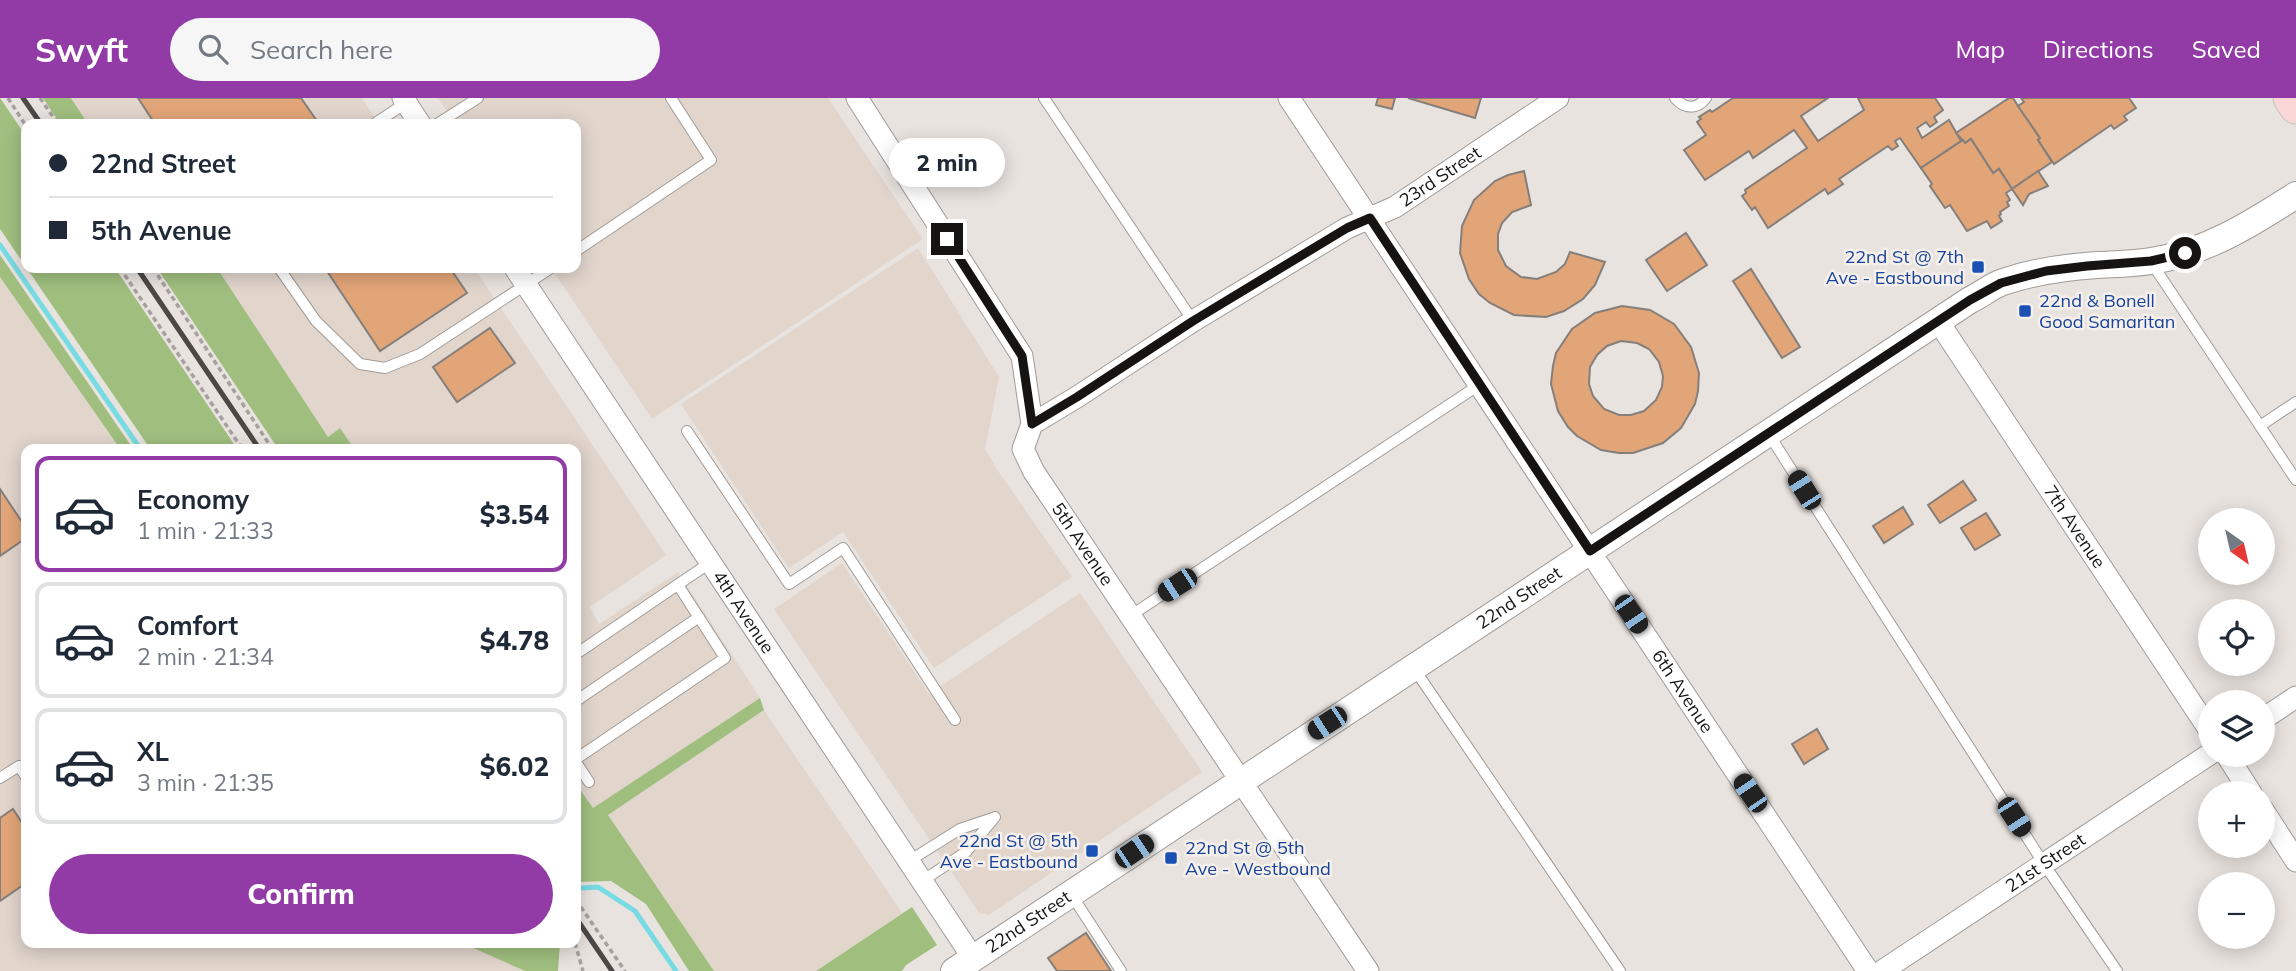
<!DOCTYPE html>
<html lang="en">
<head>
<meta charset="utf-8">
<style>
	:root { --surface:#fff; --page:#f6f6f7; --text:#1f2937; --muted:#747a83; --line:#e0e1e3; --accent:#923ba7 }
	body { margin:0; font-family:Mulish,sans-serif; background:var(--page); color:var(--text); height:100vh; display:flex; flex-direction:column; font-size:26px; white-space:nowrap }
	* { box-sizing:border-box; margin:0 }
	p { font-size:23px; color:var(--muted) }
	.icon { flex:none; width:38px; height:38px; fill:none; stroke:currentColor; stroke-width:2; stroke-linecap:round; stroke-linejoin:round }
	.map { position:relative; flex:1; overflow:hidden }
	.details { position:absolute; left:21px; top:346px; width:560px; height:504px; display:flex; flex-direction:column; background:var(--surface); border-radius:14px; box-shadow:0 4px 18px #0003 }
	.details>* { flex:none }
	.hud { position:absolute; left:21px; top:21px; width:560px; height:154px; border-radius:14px; box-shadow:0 4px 18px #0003; display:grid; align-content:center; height:154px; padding:0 28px; background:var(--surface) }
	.needle { width:46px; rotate:146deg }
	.buttons { position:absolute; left:2198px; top:410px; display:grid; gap:14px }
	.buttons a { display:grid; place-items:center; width:77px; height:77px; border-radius:50%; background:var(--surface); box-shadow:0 4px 18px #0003; font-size:35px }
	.end { position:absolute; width:32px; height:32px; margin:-16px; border:9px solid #161413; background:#fff; box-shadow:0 0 0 4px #fff }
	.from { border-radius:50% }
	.bubble { position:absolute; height:49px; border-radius:24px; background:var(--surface); box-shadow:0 4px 18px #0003; font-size:23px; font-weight:800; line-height:49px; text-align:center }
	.car { position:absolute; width:21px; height:42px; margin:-21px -10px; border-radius:9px; box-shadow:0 0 5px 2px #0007; background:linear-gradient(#222 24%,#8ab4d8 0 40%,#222 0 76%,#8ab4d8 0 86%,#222 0) }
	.hud b { display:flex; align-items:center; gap:24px; height:66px; font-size:26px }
	.hud b+b { border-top:2px solid var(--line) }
	.hud i { width:18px; height:18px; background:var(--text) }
	ul { padding:12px 0 0; list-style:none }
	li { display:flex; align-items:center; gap:21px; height:116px; margin:0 14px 10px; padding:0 14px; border:4px solid var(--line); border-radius:14px }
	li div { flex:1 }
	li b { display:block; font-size:26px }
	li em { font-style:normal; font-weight:800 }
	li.selected { border-color:var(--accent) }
	li>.icon { width:63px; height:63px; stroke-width:1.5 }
	.button { display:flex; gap:14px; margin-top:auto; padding:14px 28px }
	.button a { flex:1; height:80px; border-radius:42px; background:var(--accent); color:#fff; font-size:28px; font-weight:800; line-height:80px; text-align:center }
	header { display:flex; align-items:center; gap:42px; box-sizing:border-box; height:98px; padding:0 35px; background:var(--accent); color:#fff }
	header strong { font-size:33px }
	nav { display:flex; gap:38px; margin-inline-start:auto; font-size:24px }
	.search { width:490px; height:63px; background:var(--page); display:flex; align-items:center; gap:18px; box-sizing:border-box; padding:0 24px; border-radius:38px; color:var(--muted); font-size:26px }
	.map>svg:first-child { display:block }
</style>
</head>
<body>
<header>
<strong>Swyft</strong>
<div class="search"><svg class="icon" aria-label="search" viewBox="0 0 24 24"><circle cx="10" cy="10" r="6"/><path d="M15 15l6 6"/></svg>Search here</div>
<nav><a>Map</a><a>Directions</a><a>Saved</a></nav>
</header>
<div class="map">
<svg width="2296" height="873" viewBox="0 0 2296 873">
	<rect width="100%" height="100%" fill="#e9e3df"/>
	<g fill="#e1d5cc">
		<path d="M71,0H362L379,26H88Z"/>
		<path d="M438,0H828L923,141L652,321L551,170H576V26H455Z"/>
		<path d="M918,150L999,279L985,351L998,373L1072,479L934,570L843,434L789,470L681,306Z"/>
		<path d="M217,170H474L666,457L590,509L599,526L678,474L760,600L592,711L576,686V352H355L340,331L328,339Z"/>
		<path d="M0,179L121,352H26V845H468L471,849L525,873H0Z"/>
		<path d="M842,465L929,596L1080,495L1202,674L989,817L979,815L774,511Z"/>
		<path d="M764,612L902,815L816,873H714L608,717Z"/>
	</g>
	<g fill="#a0bf7f">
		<path d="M0,0L26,38V170H115L238,352H151L0,131Z"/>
		<path d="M43,0H71L88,26H60Z"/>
		<path d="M0,157L134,352H121L0,179Z"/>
		<path d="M157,170H217L328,339L340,330L355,352H279Z"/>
		<path d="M760,600L764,612L608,717L714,873H689L646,806L611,783L576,784V686L593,710Z"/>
		<path d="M912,809L937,847L906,867L902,873H816Z"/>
		<path d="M468,845H560L558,873H525L471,849Z"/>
	</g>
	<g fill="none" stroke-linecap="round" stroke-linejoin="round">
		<g stroke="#77dbe3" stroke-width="5">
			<path d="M0,147L141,352"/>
			<path d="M582,790L598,789L635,813L676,873"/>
		</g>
	</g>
	<g fill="#e2a578" stroke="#857f7c" stroke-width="2" fill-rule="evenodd">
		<path d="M138,0H301L319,26H155Z"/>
		<path d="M1378,0H1395L1392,11L1376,7Z"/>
		<path d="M1408,0H1481L1475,20Z"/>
		<path d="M1733,0H1828L1801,18L1818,43L1864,12L1858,0H1935L1943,12L1934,19L1937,24L1930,29L1926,24L1917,30L1922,40L1949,22L1961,43L1921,70L1900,40L1895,43L1898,48L1892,52L1888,48L1839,81L1843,86L1828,96L1825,91L1768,130L1755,109L1752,112L1742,98L1746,95L1745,92L1807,50L1794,32L1753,60L1749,53L1705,82L1684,52L1706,37L1697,24L1701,21L1699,19L1710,12L1712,14Z"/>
		<path d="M2009,0H2013L2018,8L2040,40L2038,42L2052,64L2012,91L1999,71L1993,75L1971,41L1965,45L1956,35Z"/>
		<path d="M2021,0H2129L2136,10L2124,18L2127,22L2114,31L2111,27L2054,66L2038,42L2040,40L2018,8L2024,4Z"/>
		<path d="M1971,41L1993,75L1999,71L2012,91L2006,95L2010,102L2007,104L2009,108L2000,114L2001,116L1999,118L2002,123L1991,130L1987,123L1967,133L1950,107L1945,110L1930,88L1932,86L1921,70L1963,42L1965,45Z"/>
		<path d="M1524,73L1531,107L1512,114L1502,125L1498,136V152L1506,168L1521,179L1537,181L1556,174L1565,166L1570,154L1605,164L1595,187L1583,201L1564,213L1546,219L1514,217L1490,205L1479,196L1469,181L1460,155L1462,128L1474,102L1495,83L1508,77Z"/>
		<path d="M2038,73L2048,88L2029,96L2023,107L2012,91Z"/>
		<path d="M1686,135L1707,167L1667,193L1646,162Z"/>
		<path d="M325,170H450L467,195L380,253Z"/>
		<path d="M1751,171L1800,249L1782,260L1733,183Z"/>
		<path d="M1622,208L1650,212L1674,226L1691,249L1699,275L1698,293L1695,306L1681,330L1663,345L1633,355H1619L1601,352L1577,338L1568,329L1558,313L1551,286L1553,268L1556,255L1572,231L1595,215ZM1621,243L1637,245L1649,251L1659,264L1663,278L1662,289L1656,302L1644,313L1631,317H1619L1604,311L1593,298L1589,286L1590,269L1597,257L1607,248Z"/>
		<path d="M490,230L515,265L457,304L433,269Z"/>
		<path d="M1963,383L1976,402L1940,425L1928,407Z"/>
		<path d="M0,391L26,430V440L0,458Z"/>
		<path d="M1903,409L1913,426L1884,445L1873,428Z"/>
		<path d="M1986,415L2000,437L1975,452L1961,430Z"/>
		<path d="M1817,631L1828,651L1804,666L1792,646Z"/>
		<path d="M13,711L26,731V785L0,803V720Z"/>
		<path d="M1086,835L1111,873H1057L1048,860Z"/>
	</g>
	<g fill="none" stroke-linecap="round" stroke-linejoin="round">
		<defs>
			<g id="service">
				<path d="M1044,0L1193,223"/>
				<path d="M1675,0C1684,11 1697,12 1706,0"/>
				<path d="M374,26L406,5"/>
				<path d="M437,26L478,0"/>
				<path d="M576,153L711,62L671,0"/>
				<path d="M2151,164L2296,382"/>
				<path d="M279,170L316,223L360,266L385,270L420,256L551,170"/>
				<path d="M2260,328L2296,304"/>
				<path d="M687,333L789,486L843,450L955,622"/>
				<path d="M1768,335L2044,766L2117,873"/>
				<path d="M1130,518L1479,287"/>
				<path d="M576,556L711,464"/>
				<path d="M1413,569L1620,873"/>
				<path d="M576,603L699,519"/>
				<path d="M576,661L725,560L678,487"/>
				<path d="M576,664L589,684"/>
				<path d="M0,680L19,668L26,679"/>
				<path d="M909,763L960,731L993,720"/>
				<path d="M922,783L966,754L995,719"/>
				<path d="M1071,796L1121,873"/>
			</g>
			<g id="minor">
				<path d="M403,0L420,26"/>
				<path id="s1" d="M857,0L1022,258L1032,326L1023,351L1034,374L1368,873"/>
				<path id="s2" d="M1289,0L1868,873"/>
				<path id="s3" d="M515,170L973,860"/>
				<path id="s4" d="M1938,223L2210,633"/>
				<path id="s5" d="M1032,326L1077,299L1193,223L1347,130L1395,109L1558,0"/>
				<path d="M2263,621L2296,599"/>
				<path d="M2226,656L2251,695"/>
				<path d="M2263,712L2296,763"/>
				<path id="s6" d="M1882,873L2210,656"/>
			</g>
			<g id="tertiary">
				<path id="s7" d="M954,873L1970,202C1981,197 1991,188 2003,184C2032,174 2066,169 2097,167C2115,166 2134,166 2151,163C2205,155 2251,126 2296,97"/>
			</g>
			<path id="primary" d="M2290,0L2296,9"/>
		</defs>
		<use href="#service" stroke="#a09b97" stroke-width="12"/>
		<use href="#minor" stroke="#a09b97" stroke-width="23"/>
		<use href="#tertiary" stroke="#a09b97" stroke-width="28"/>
		<use href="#primary" stroke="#c2c2c2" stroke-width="35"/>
		<g stroke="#a6a19e" stroke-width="3.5" stroke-dasharray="5 3.5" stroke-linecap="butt">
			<path d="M8,0L26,28"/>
			<path d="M40,0L58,26"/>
			<path d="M120,170L243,352"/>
			<path d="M153,170L273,352"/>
			<path d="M576,802L625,873"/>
			<path d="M575,845L583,873"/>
		</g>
		<use href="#service" stroke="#fff" stroke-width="10"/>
		<use href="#minor" stroke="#fff" stroke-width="21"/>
		<use href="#tertiary" stroke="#fff" stroke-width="26"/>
		<use href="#primary" stroke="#fbd6d6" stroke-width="33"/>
		<g stroke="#4b4846" stroke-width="5">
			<path d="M23,0L41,26"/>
			<path d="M137,170L260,352"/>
			<path d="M576,820L612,873"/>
		</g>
	</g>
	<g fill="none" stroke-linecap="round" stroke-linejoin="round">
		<path stroke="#161413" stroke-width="9" d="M947,141L1022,258L1032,326L1077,299L1193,223L1347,130L1370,120L1590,453L1970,202L2001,185L2046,173L2087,168L2151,163L2185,155"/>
	</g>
	<g fill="#1a4fb4" stroke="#f6f0ec" stroke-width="2.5">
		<rect x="1971" y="162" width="14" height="14" rx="3.5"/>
		<rect x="2018" y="206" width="14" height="14" rx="3.5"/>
		<rect x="1085" y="746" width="14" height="14" rx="3.5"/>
		<rect x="1164" y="753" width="14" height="14" rx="3.5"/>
	</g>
	<g text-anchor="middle" stroke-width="5" stroke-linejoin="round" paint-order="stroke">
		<g font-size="18" fill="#161413" stroke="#f6f0ec">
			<text dy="6" stroke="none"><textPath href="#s5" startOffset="478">23rd Street</textPath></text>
			<text dy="6" stroke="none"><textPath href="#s4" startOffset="247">7th Avenue</textPath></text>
			<text dy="6" stroke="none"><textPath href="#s1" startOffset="514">5th Avenue</textPath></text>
			<text dy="6" stroke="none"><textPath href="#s7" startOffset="677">22nd Street</textPath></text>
			<text dy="6" stroke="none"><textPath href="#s3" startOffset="413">4th Avenue</textPath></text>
			<text dy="6" stroke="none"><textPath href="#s2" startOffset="712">6th Avenue</textPath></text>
			<text dy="6" stroke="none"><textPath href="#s6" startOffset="196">21st Street</textPath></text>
			<text dy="6" stroke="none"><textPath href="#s7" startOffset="89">22nd Street</textPath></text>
		</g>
		<g font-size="18" fill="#164399" stroke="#f6f0ec" text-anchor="end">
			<text x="1964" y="165">22nd St @ 7th<tspan x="1964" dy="21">Ave - Eastbound</tspan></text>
			<text x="2039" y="209" text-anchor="start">22nd &amp; Bonell<tspan x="2039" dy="21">Good Samaritan</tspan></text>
			<text x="1078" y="749">22nd St @ 5th<tspan x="1078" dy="21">Ave - Eastbound</tspan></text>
			<text x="1185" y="756" text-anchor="start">22nd St @ 5th<tspan x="1185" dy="21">Ave - Westbound</tspan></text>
		</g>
	</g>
</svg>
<div class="buttons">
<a><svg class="needle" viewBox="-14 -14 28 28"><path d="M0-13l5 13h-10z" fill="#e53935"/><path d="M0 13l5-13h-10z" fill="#747a83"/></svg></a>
<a><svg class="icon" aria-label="locate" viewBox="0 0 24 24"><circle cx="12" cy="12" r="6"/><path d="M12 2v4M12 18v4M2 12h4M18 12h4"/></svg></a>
<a><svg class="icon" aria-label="layers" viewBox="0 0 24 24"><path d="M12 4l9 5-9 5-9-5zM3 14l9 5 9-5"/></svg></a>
<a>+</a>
<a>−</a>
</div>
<i class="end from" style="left:2185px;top:155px"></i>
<i class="end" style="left:947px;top:141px"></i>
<div class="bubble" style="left:889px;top:40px;width:116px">2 min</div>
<i class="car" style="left:1804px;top:392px;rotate:328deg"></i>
<i class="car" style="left:1177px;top:487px;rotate:237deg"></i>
<i class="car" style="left:1631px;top:516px;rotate:146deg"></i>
<i class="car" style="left:1327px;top:625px;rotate:237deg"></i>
<i class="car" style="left:1750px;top:695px;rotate:326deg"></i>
<i class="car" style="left:2014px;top:719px;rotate:147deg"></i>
<i class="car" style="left:1134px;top:753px;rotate:56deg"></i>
<div class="hud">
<b><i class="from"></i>22nd Street</b>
<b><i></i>5th Avenue</b>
</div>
<section class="details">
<ul>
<li class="selected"><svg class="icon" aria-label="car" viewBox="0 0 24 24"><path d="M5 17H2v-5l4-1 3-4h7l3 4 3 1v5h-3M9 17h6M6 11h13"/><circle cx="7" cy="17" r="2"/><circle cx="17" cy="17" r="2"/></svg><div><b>Economy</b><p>1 min · 21:33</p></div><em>$3.54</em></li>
<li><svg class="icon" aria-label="car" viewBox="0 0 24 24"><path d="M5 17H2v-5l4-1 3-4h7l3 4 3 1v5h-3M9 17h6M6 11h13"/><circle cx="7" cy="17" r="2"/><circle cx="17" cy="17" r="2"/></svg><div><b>Comfort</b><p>2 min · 21:34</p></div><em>$4.78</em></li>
<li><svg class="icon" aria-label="car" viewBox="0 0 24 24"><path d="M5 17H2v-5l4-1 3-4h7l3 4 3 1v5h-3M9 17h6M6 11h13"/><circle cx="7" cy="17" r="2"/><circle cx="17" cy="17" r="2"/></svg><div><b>XL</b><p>3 min · 21:35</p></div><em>$6.02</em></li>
</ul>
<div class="button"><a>Confirm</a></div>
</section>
</div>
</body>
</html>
